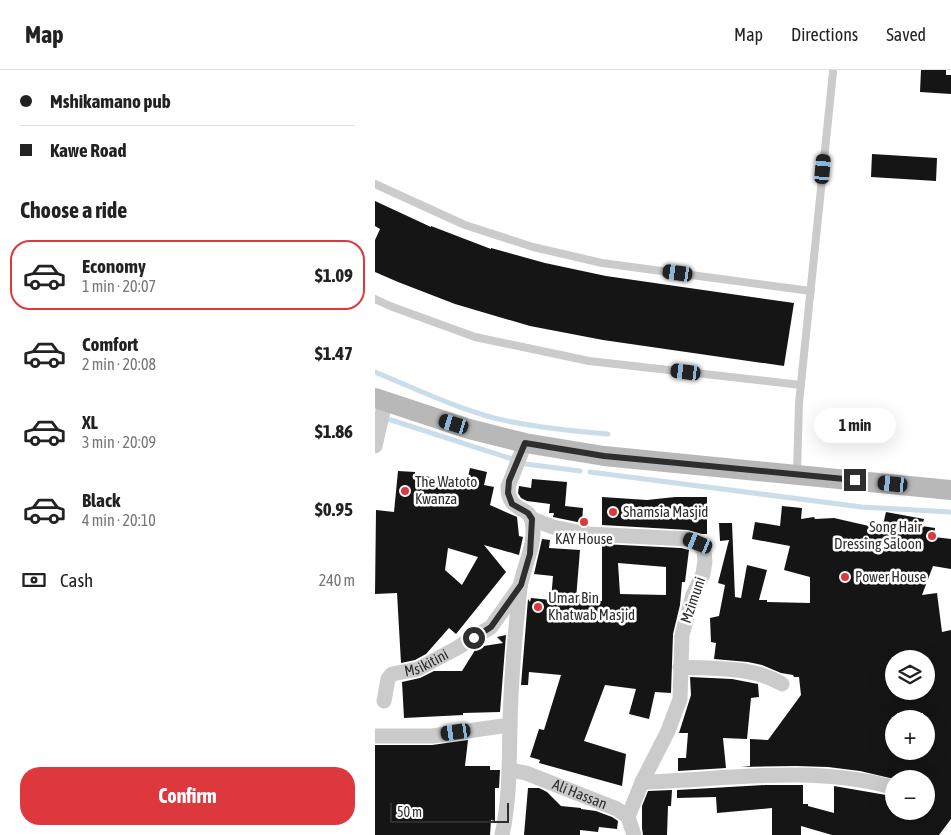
<!DOCTYPE html>
<html lang="en">
<head>
<meta charset="utf-8">
<style>
	:root { --surface:#fff; --page:#f2f2f2; --text:#222; --muted:#767676; --line:#e0e0e0; --accent:#de383f }
	body { margin:0; font-family:"Asap Condensed",sans-serif; background:var(--page); color:var(--text); height:100vh; display:flex; flex-direction:column; font-size:19px; white-space:nowrap }
	* { box-sizing:border-box; margin:0 }
	p { font-size:16px; color:var(--muted) }
	.icon { flex:none; width:28px; height:28px; fill:none; stroke:currentColor; stroke-width:2; stroke-linecap:round; stroke-linejoin:round }
	.map { position:relative; flex:1; overflow:hidden }
	.sheet { display:flex; flex-direction:column; background:var(--surface); width:375px }
	.sheet>* { flex:none }
	.guide { display:grid; align-content:center; height:110px; padding:0 20px; background:var(--surface) }
	.controls { position:absolute; left:510px; top:580px; display:grid; gap:10px }
	.controls a { display:grid; place-items:center; width:50px; height:50px; border-radius:50%; background:var(--surface); box-shadow:0 5px 20px #0002; font-size:25px }
	.scale { position:absolute; left:15px; bottom:12px; width:119px; box-sizing:border-box; padding-left:5px; border:2px solid #2e2e2e; border-top:0; font-size:14px; line-height:18px; white-space:nowrap; color:#2e2e2e; -webkit-text-stroke:4px #fff; paint-order:stroke }
	.end { position:absolute; width:22px; height:22px; margin:-11px; border:6px solid #2e2e2e; background:#fff; box-shadow:0 0 0 2px #fff }
	.from { border-radius:50% }
	.bubble { position:absolute; height:35px; border-radius:18px; background:var(--surface); box-shadow:0 5px 20px #0002; font-size:16px; font-weight:700; line-height:35px; text-align:center }
	.car { position:absolute; width:15px; height:30px; margin:-15px -8px; border-radius:6px; box-shadow:0 0 4px 1px #0007; background:linear-gradient(#222 24%,#8ab4d8 0 40%,#222 0 76%,#8ab4d8 0 86%,#222 0) }
	.guide b { display:flex; align-items:center; gap:18px; height:48px; font-size:19px }
	.guide b+b { border-top:1px solid var(--line) }
	.guide i { width:12px; height:12px; background:var(--text) }
	ul { padding:0; list-style:none }
	li { display:flex; align-items:center; gap:15px; height:70px; margin:0 10px 8px; padding:0 10px; border:2px solid transparent; border-radius:20px }
	li div { flex:1 }
	li b { display:block; font-size:19px }
	li em { font-style:normal; font-weight:700 }
	li.selected { border-color:var(--accent) }
	li>.icon { width:45px; height:45px; stroke-width:1.5 }
	h2 { padding:0 20px; font-size:22px; line-height:60px }
	.pay { display:flex; align-items:center; gap:12px; height:55px; padding:0 20px; font-size:19px }
	.pay p { margin-inline-start:auto }
	.primary-button { display:flex; gap:10px; margin-top:auto; padding:10px 20px }
	.primary-button a { flex:1; height:58px; border-radius:20px; background:var(--accent); color:#fff; font-size:20px; font-weight:700; line-height:58px; text-align:center }
	header { display:flex; align-items:center; gap:30px; box-sizing:border-box; height:70px; padding:0 25px; background:var(--surface); border-bottom:1px solid var(--line) }
	header strong { font-size:24px }
	nav { display:flex; gap:28px; margin-inline-start:auto; font-size:18px }
	main { display:flex; flex:1; min-height:0 }
	.map>svg:first-child { display:block }
</style>
</head>
<body>
<header>
<strong>Map</strong>
<nav><a>Map</a><a>Directions</a><a>Saved</a></nav>
</header>
<main>
<section class="sheet">
<div class="guide">
<b><i class="from"></i>Mshikamano pub</b>
<b><i></i>Kawe Road</b>
</div>
<h2>Choose a ride</h2>
<ul>
<li class="selected"><svg class="icon" aria-label="car" viewBox="0 0 24 24"><path d="M5 17H2v-5l4-1 3-4h7l3 4 3 1v5h-3M9 17h6M6 11h13"/><circle cx="7" cy="17" r="2"/><circle cx="17" cy="17" r="2"/></svg><div><b>Economy</b><p>1 min · 20:07</p></div><em>$1.09</em></li>
<li><svg class="icon" aria-label="car" viewBox="0 0 24 24"><path d="M5 17H2v-5l4-1 3-4h7l3 4 3 1v5h-3M9 17h6M6 11h13"/><circle cx="7" cy="17" r="2"/><circle cx="17" cy="17" r="2"/></svg><div><b>Comfort</b><p>2 min · 20:08</p></div><em>$1.47</em></li>
<li><svg class="icon" aria-label="car" viewBox="0 0 24 24"><path d="M5 17H2v-5l4-1 3-4h7l3 4 3 1v5h-3M9 17h6M6 11h13"/><circle cx="7" cy="17" r="2"/><circle cx="17" cy="17" r="2"/></svg><div><b>XL</b><p>3 min · 20:09</p></div><em>$1.86</em></li>
<li><svg class="icon" aria-label="car" viewBox="0 0 24 24"><path d="M5 17H2v-5l4-1 3-4h7l3 4 3 1v5h-3M9 17h6M6 11h13"/><circle cx="7" cy="17" r="2"/><circle cx="17" cy="17" r="2"/></svg><div><b>Black</b><p>4 min · 20:10</p></div><em>$0.95</em></li>
</ul>
<div class="pay"><svg class="icon" aria-label="cash" viewBox="0 0 24 24"><path d="M3 7h18v10H3z"/><circle cx="12" cy="12" r="2"/></svg>Cash<p>240 m</p></div>
<div class="primary-button"><a>Confirm</a></div>
</section>
<div class="map">
<svg width="576" height="765" viewBox="0 0 576 765">
	<rect width="100%" height="100%" fill="#fff"/>
	<g fill="none" stroke-linecap="round" stroke-linejoin="round">
		<g stroke="#caddea" stroke-width="5">
			<path d="M0,302C39,318 78,337 119,348C156,357 195,361 233,364"/>
			<path d="M13,349L140,390"/>
			<path d="M151,394L205,401"/>
			<path d="M215,402L487,437L575,442"/>
		</g>
	</g>
	<g fill="#151515" fill-rule="evenodd">
		<path d="M546,0H571V5H576V24L545,22Z"/>
		<path d="M497,84L562,88L561,111L496,107Z"/>
		<path d="M0,131L56,157V156L116,179V178L170,193L231,206L419,233L409,296L228,270L155,256L80,234L23,212L0,202V170L5,159L0,156Z"/>
		<path d="M95,398L112,402L109,415L119,417L115,435L142,447L144,466L148,467L144,485L109,475L131,502L81,564L74,558L51,584L40,590L26,593L22,523L0,524L1,440L19,442L23,401L40,402V405L63,408L64,405L92,411ZM73,478L103,487L87,515L70,500Z"/>
		<path d="M157,409L192,412L190,436L208,438L207,453L178,447L179,443H174L175,434L152,431L146,428L143,423L144,416L156,418Z"/>
		<path d="M227,427L272,430L300,427H332V464H327L313,460L227,455Z"/>
		<path d="M407,436L427,438L426,449L439,447L440,449L459,448L507,459L511,442L549,449L547,456L560,458L559,467L576,469V499L558,496L547,525L562,523L567,562L576,560V749L564,765H457L426,756V765H397V738L342,743L341,727L302,728V720L391,715H428V734H433V736L459,743V716L511,725L519,723V741H551V709H519L485,701L453,697L421,696L366,697L375,696V669L393,670L426,625L424,607H419L418,605L406,603L387,595L373,592L339,589L341,573L336,572L335,548L344,546L350,515L343,513L354,470L345,471L344,453H357L360,527L366,528L372,495L392,500L384,530H392V532L435,533V507L409,500L415,476L377,469L380,452L405,456ZM519,589H551V621H519ZM522,643H548V649H551V681H519V646H522Z"/>
		<path d="M167,469L175,470L174,478L205,480L201,529L227,531V474L306,478L314,480L310,512H307L305,535L298,564L296,623L280,622L274,649L254,644L261,619L230,615L209,671L251,684L247,716L164,693L165,690L155,687L164,659L169,660L186,605L154,602L153,615H146L153,529L155,532L156,528L176,530L178,506L159,504ZM243,493L291,497V525L245,524Z"/>
		<path d="M131,565L125,642L88,643V645L29,648L27,612L45,608L59,601H87L102,577L128,573L122,567Z"/>
		<path d="M315,607L357,609L383,614L384,627L376,628L372,669L348,668L351,698L303,701V688H311L313,663H304L316,625Z"/>
		<path d="M93,670L90,696H115V700H125L124,718H120V751L116,750L115,765H0V675H57Z"/>
		<path d="M153,718H164L172,722L186,736L206,738V739L221,741L237,747L243,751L242,759L224,757L223,762L205,760V765H149Z"/>
		<path d="M297,720L296,736H293L292,765H268L267,758V736L273,721Z"/>
	</g>
	<g fill="none" stroke-linecap="round" stroke-linejoin="round">
		<g stroke="#cbcbcb" stroke-width="8">
			<path d="M0,114L90,155L158,177L227,193L436,221"/>
			<path d="M0,229L15,236L100,267L214,291L426,315"/>
			<path d="M422,403L424,333L458,2"/>
		</g>
		<g stroke="#cbcbcb" stroke-width="15">
			<path d="M0,376L10,332"/>
			<path d="M157,449L178,457L213,464L313,469L323,473L329,481L330,491L328,504L318,525L307,565L305,629L293,661L267,712L253,747"/>
			<path d="M305,597C339,599 378,596 407,614"/>
			<path id="s1" d="M9,631L13,609L17,604L43,599L82,578L116,557L145,516"/>
			<path d="M0,666H57L135,655"/>
			<path id="s2" d="M135,700L151,703L242,739L253,747L259,765"/>
			<path d="M267,712C347,710 434,695 513,716"/>
			<path d="M127,765C135,729 134,692 135,655C136,609 140,563 145,518C148,496 162,474 157,451C154,435 133,443 133,417L150,373"/>
		</g>
		<path stroke="#b8b8b8" stroke-width="20" d="M0,328L94,359L150,373L229,386L576,420"/>
	</g>
	<g fill="none" stroke-linecap="round" stroke-linejoin="round">
		<path stroke="#2e2e2e" stroke-width="6" d="M99,568L116,557L146,515L155,484L157,449L153,443L137,434L133,423L134,411L150,373L229,386L480,410"/>
	</g>
	<g fill="#de383f" stroke="#fff" stroke-width="2">
		<circle cx="30" cy="421" r="5"/>
		<circle cx="238" cy="442" r="5"/>
		<circle cx="209" cy="452" r="5"/>
		<circle cx="557" cy="466" r="5"/>
		<circle cx="470" cy="507" r="5"/>
		<circle cx="163" cy="537" r="5"/>
	</g>
	<g text-anchor="middle" stroke-width="5" stroke-linejoin="round" paint-order="stroke">
		<g font-size="15" fill="#2e2e2e" stroke="#fff" text-anchor="start">
			<text x="40" y="417">The Watoto<tspan x="40" dy="17">Kwanza</tspan></text>
			<text x="248" y="447">Shamsia Masjid</text>
			<text x="547" y="462" text-anchor="end">Song Hair<tspan x="547" dy="17">Dressing Saloon</tspan></text>
			<text x="209" y="474" text-anchor="middle">KAY House</text>
			<text x="480" y="512">Power House</text>
			<text x="173" y="533">Umar Bin<tspan x="173" dy="17">Khatwab Masjid</tspan></text>
		</g>
		<g font-size="15" fill="#2e2e2e" stroke="#fff">
			<text transform="translate(318 530) rotate(-71)" y="5">Mzimuni</text>
			<text dy="5" stroke="none"><textPath href="#s1" startOffset="65">Msikitini</textPath></text>
			<text dy="5" stroke="none"><textPath href="#s2" startOffset="74">Ali Hassan</textPath></text>
		</g>
	</g>
</svg>
<div class="controls">
<a><svg class="icon" aria-label="layers" viewBox="0 0 24 24"><path d="M12 4l9 5-9 5-9-5zM3 14l9 5 9-5"/></svg></a>
<a>+</a>
<a>−</a>
</div>
<div class="scale">50 m</div>
<i class="end from" style="left:99px;top:568px"></i>
<i class="end" style="left:480px;top:410px"></i>
<div class="bubble" style="left:439px;top:338px;width:82px">1 min</div>
<i class="car" style="left:448px;top:99px;rotate:5deg"></i>
<i class="car" style="left:303px;top:203px;rotate:278deg"></i>
<i class="car" style="left:311px;top:302px;rotate:277deg"></i>
<i class="car" style="left:79px;top:354px;rotate:287deg"></i>
<i class="car" style="left:518px;top:414px;rotate:276deg"></i>
<i class="car" style="left:323px;top:473px;rotate:292deg"></i>
<i class="car" style="left:81px;top:662px;rotate:262deg"></i>
</div>
</main>
</body>
</html>
